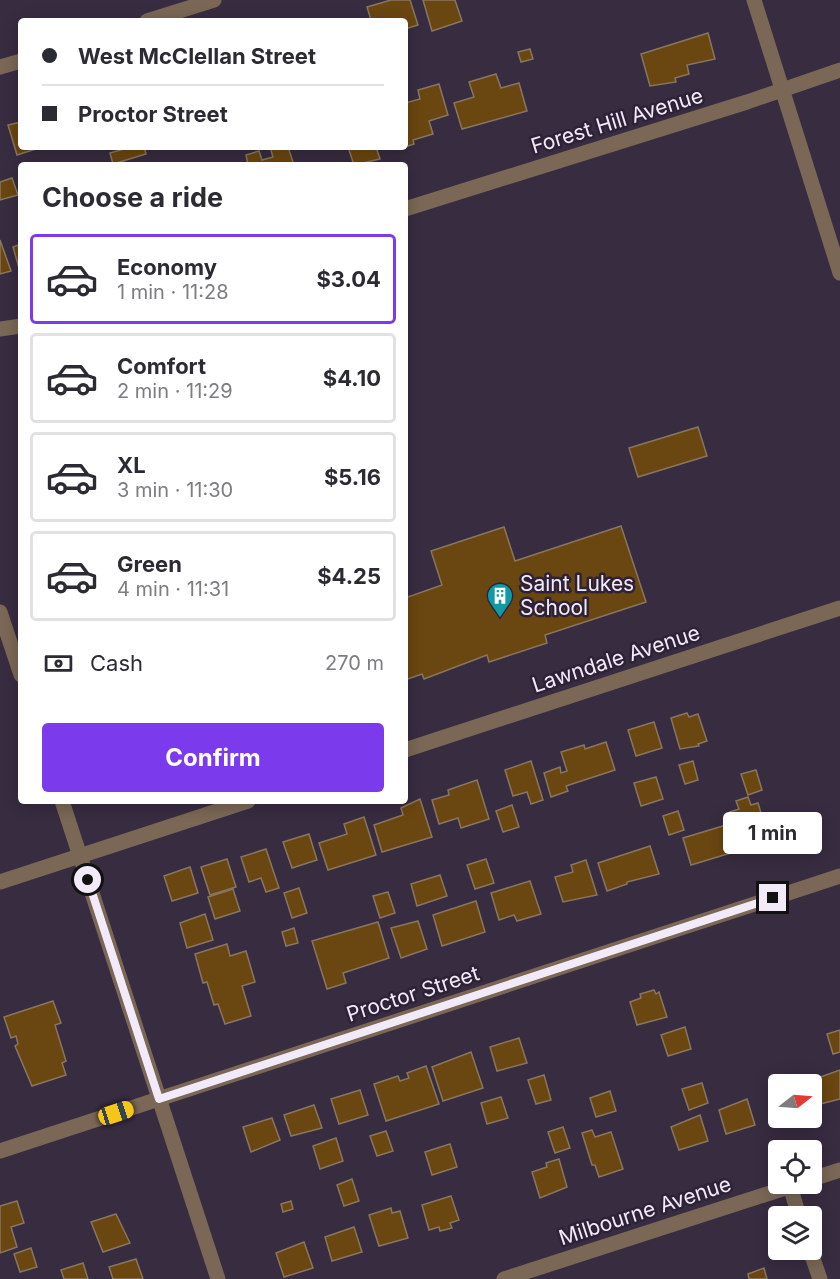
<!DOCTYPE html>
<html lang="en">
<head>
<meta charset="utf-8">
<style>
	:root { --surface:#fff; --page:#f7f7f7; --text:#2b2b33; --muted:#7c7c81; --line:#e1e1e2; --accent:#7c3aed }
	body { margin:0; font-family:Inter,sans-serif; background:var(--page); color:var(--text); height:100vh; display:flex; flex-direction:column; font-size:22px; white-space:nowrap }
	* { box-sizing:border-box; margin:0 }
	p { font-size:20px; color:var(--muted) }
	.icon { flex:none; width:33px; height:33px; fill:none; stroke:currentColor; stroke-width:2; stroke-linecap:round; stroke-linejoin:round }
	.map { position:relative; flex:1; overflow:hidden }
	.panel { position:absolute; left:18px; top:162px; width:390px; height:642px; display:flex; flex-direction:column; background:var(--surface); border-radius:6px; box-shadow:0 3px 15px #0003 }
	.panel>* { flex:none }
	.hud { position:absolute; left:18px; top:18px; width:390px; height:132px; border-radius:6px; box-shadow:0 3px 15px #0003; display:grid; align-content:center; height:132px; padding:0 24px; background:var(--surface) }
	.needle { width:39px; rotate:73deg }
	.buttons { position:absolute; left:768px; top:1074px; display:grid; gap:12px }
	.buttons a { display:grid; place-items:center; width:54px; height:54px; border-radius:6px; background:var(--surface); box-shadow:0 3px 15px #0003; font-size:30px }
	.end { position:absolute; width:27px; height:27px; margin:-14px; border:8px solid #f2eaf8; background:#111; box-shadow:0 0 0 3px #111 }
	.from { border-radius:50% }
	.bubble { position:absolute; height:42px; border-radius:6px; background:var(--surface); box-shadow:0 3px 15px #0003; font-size:20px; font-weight:700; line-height:42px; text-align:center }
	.car { position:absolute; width:18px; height:36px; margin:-18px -9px; border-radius:8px; box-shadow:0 0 4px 2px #0007; background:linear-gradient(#f5c518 24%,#345 0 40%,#f5c518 0 76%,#345 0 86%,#f5c518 0) }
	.hud b { display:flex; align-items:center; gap:21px; height:57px; font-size:22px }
	.hud b+b { border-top:2px solid var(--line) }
	.hud i { width:15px; height:15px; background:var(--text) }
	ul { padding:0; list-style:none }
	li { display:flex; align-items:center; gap:18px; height:90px; margin:0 12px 9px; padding:0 12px; border:3px solid var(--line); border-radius:6px }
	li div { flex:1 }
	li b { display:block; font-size:22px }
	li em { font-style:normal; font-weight:700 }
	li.active { border-color:var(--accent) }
	li>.icon { width:54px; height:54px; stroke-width:1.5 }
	h2 { padding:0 24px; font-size:27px; line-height:72px }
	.pay { display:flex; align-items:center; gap:15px; height:66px; padding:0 24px; font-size:22px }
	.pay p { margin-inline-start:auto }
	.button { display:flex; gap:12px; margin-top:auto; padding:12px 24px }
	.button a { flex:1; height:69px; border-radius:6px; background:var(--accent); color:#fff; font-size:24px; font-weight:700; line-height:69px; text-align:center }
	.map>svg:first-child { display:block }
</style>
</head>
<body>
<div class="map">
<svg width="840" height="1279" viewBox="0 0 840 1279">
	<rect width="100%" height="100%" fill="#382c40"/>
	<g fill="#6a4610" stroke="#887660" stroke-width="1.5">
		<path d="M391,0H410L418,25L405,29V21H368L371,20L367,7Z"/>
		<path d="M423,0H455L462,21L432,31Z"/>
		<path d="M708,33L715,59L687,65L689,74L675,78L676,82L650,86L641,54Z"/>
		<path d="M530,49L533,59L521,62L518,52Z"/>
		<path d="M496,74L501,88L519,83L527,111L462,129L454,103L474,97L469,82Z"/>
		<path d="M439,84L448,115L429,121L433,134L413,140L414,144L405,147V103L420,99L418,90Z"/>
		<path d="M21,122V147H42L17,155L8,125Z"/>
		<path d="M131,147H144L146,154L113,164L110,153Z"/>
		<path d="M270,147H288L294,165H248L246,155L259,151L262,160L273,157Z"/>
		<path d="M348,147H376L380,159L354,165Z"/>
		<path d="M12,178L18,195L0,200V182Z"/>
		<path d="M0,240L11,271L0,274Z"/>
		<path d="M21,244V268H19L13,247Z"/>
		<path d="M698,427L707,456L638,477L629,448Z"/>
		<path d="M621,526L646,602L545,635L547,643L489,662L487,655L424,679L422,674L405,680V598L442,585L431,551L504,527L515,561Z"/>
		<path d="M687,713L689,717L698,714L707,741L698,744L699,746L680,749L671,718Z"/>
		<path d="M654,722L662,748L636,756L628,730Z"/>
		<path d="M606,742L615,770L566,786L568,791L551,797L544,773L560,767L561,773L567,771L561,752L584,745L585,749Z"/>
		<path d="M531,761L543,800L531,804L527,792L513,796L505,770Z"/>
		<path d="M693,761L698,780L685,784L679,765Z"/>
		<path d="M756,770L762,790L748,795L741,774Z"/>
		<path d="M656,777L663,799L641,806L634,783Z"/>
		<path d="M477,780L489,819L461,828L458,818L439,824L432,800L449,795L448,790Z"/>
		<path d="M748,797L751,805L758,803L768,836L741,847L730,812L739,809L736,801Z"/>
		<path d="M420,799L432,837L382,852L374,825L403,815L401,808Z"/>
		<path d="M512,805L519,827L503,832L496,811Z"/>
		<path d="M678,811L684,830L669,835L663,816Z"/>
		<path d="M364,817L376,855L328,870L319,843L347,834L344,824Z"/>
		<path d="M726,825L734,852L691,865L683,838Z"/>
		<path d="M309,834L317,860L292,868L283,842Z"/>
		<path d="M650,846L659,874L627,882V884L607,891L598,863Z"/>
		<path d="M266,849L279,888L266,892L261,878L249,882L241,857Z"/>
		<path d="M227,859L236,887L210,895L201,867Z"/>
		<path d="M486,859L494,883L475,889L467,865Z"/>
		<path d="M586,860L597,895L563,902L555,877L573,872L571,865Z"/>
		<path d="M190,867L198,893L172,901L164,876Z"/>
		<path d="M440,875L447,896L417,906L411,884Z"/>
		<path d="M530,881L541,914L517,921L514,915L499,920L491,893Z"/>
		<path d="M299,888L307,913L292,918L284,893Z"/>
		<path d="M233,889L240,911L215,919L208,897Z"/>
		<path d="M388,892L395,913L380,918L373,896Z"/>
		<path d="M476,901L485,932L442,946L433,915Z"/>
		<path d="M205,914L213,940L187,948L180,923Z"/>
		<path d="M418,921L427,949L401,958L391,928Z"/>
		<path d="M378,922L389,958L343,973L346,983L327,989L312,941Z"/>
		<path d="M294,928L298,943L286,946L282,932Z"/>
		<path d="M227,944L230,956L246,951L255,982L242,986L251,1016L225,1024L218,1004L214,1005L207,982L203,983L195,954Z"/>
		<path d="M654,990L656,994L659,992L667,1017L637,1025L630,1002L641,998L640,994Z"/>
		<path d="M53,1001L61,1023L55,1025L66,1061L62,1063L66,1075L32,1086L15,1046L18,1044L16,1036L11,1038L4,1017Z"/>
		<path d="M685,1027L691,1049L668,1056L661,1035Z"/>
		<path d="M840,1030V1052L833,1054L827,1034Z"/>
		<path d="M519,1038L527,1063L497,1071L490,1047Z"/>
		<path d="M471,1052L483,1088L443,1101L432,1067Z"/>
		<path d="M426,1066L439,1104L386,1121L374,1084L398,1076L400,1081L409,1078L407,1073Z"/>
		<path d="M840,1070V1099L820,1104L812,1080Z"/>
		<path d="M544,1075L551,1100L536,1104L528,1080Z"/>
		<path d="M702,1083L708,1103L689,1110L682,1089Z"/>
		<path d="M360,1090L368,1115L339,1124L331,1099Z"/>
		<path d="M610,1091L616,1111L596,1117L590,1098Z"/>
		<path d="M501,1097L508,1118L487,1124L481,1103Z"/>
		<path d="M747,1099L755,1125L726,1134L719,1110Z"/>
		<path d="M314,1105L322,1128L291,1136L284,1115Z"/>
		<path d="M700,1115L708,1141L679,1150L671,1127Z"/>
		<path d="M272,1118L280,1140L251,1152L243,1127Z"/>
		<path d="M563,1127L570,1148L555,1153L548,1132Z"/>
		<path d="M592,1130L595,1137L611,1132L623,1169L599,1177L595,1165H592L582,1133Z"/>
		<path d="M386,1131L393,1151L377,1156L370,1136Z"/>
		<path d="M336,1138L343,1161L320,1169L313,1146Z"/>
		<path d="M450,1144L457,1167L432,1175L425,1152Z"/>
		<path d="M559,1159L567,1187L540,1198L532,1172L547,1167L546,1163Z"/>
		<path d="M352,1179L359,1201L344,1206L337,1185Z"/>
		<path d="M451,1196L459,1220L450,1223L452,1228L440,1231L439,1227L429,1230L422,1205Z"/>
		<path d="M17,1201L24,1223L11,1227L17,1247L0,1253V1206Z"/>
		<path d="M291,1201L293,1209L283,1212L281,1204Z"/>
		<path d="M391,1208L392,1213L400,1211L408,1238L379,1246L369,1215Z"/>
		<path d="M116,1214L130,1243L103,1252L91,1222Z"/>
		<path d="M354,1227L362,1252L332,1261L325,1237Z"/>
		<path d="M304,1242L313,1268L284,1277L276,1253Z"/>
		<path d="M31,1248L37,1267L20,1272L14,1254Z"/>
		<path d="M136,1259L143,1279H113L109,1267Z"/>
		<path d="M83,1263L88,1279H64L61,1270Z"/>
		<path d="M764,1268L767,1279H749L748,1274Z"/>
	</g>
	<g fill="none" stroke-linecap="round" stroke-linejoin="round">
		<g stroke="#7a6755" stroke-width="15">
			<path d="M754,0L840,273"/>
			<path d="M147,21L214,0"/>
			<path d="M0,67L21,61"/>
			<path d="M405,209L747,102L840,70"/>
			<path d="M0,329L21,326"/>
			<path d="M0,612L21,675"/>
			<path d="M405,750L840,608"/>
			<path d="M62,801L218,1279"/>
			<path d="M0,882L248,801"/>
			<path d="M0,1151L840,876"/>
			<path d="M812,1179L840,1170"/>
			<path d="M790,1186L799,1216"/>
			<path d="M810,1250L820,1279"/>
			<path d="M504,1279L798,1184"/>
		</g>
	</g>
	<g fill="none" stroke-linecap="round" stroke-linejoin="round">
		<path stroke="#f2eaf8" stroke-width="8" d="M88,880L159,1099L773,898"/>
	</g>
	<defs>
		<symbol id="building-pin" viewBox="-11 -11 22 30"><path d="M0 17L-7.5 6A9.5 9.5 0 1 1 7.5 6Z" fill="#0f9aa8" stroke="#2e2236"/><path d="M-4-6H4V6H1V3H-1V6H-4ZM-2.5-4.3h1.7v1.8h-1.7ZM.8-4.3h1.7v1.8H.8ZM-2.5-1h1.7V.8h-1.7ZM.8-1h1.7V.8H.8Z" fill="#fff"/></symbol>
	</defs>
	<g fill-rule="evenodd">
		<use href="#building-pin" x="485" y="581" width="30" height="40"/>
	</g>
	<g text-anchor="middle" stroke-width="5" stroke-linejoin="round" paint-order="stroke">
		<g font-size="21" fill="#f2eaf8" stroke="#2e2236">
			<text transform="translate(617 121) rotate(-17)" y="7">Forest Hill Avenue</text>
			<text transform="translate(616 659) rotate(-18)" y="7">Lawndale Avenue</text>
			<text transform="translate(413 994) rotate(-18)" y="7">Proctor Street</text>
			<text transform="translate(645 1211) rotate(-18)" y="7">Milbourne Avenue</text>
		</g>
		<g font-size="21" fill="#f2eaf8" stroke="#2e2236" text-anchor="start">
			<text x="520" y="591">Saint Lukes<tspan x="520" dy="24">School</tspan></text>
		</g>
	</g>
</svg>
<div class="buttons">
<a><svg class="needle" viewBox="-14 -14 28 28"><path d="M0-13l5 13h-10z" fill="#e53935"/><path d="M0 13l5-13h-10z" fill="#7c7c81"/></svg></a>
<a><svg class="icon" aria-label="locate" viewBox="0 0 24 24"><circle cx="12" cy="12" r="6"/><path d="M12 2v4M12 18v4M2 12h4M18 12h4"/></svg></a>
<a><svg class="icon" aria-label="layers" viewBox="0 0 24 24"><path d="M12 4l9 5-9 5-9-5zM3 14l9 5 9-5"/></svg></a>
</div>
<i class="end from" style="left:88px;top:880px"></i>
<i class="end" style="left:773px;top:898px"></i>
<div class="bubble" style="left:723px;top:812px;width:99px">1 min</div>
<i class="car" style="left:116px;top:1113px;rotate:72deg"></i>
<div class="hud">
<b><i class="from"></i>West McClellan Street</b>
<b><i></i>Proctor Street</b>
</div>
<section class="panel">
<h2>Choose a ride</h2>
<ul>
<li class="active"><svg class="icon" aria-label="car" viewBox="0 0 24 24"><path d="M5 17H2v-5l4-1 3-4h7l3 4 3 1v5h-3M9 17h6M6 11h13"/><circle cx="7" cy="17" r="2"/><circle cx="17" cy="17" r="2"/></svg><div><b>Economy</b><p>1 min · 11:28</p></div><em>$3.04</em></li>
<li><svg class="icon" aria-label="car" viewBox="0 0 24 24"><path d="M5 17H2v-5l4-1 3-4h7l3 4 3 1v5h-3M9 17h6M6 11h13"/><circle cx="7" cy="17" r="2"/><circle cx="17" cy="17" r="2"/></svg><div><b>Comfort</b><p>2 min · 11:29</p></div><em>$4.10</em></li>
<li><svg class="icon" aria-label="car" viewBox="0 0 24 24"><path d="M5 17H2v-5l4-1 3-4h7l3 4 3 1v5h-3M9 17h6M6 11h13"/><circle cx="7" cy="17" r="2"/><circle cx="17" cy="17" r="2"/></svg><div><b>XL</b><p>3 min · 11:30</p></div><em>$5.16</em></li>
<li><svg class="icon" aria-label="car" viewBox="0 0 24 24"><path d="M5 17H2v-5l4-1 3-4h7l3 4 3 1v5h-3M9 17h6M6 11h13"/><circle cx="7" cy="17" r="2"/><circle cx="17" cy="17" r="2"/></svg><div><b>Green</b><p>4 min · 11:31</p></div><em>$4.25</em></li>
</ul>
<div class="pay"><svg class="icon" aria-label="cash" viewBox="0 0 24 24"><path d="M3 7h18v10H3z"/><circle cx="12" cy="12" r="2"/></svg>Cash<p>270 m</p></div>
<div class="button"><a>Confirm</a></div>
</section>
</div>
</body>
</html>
